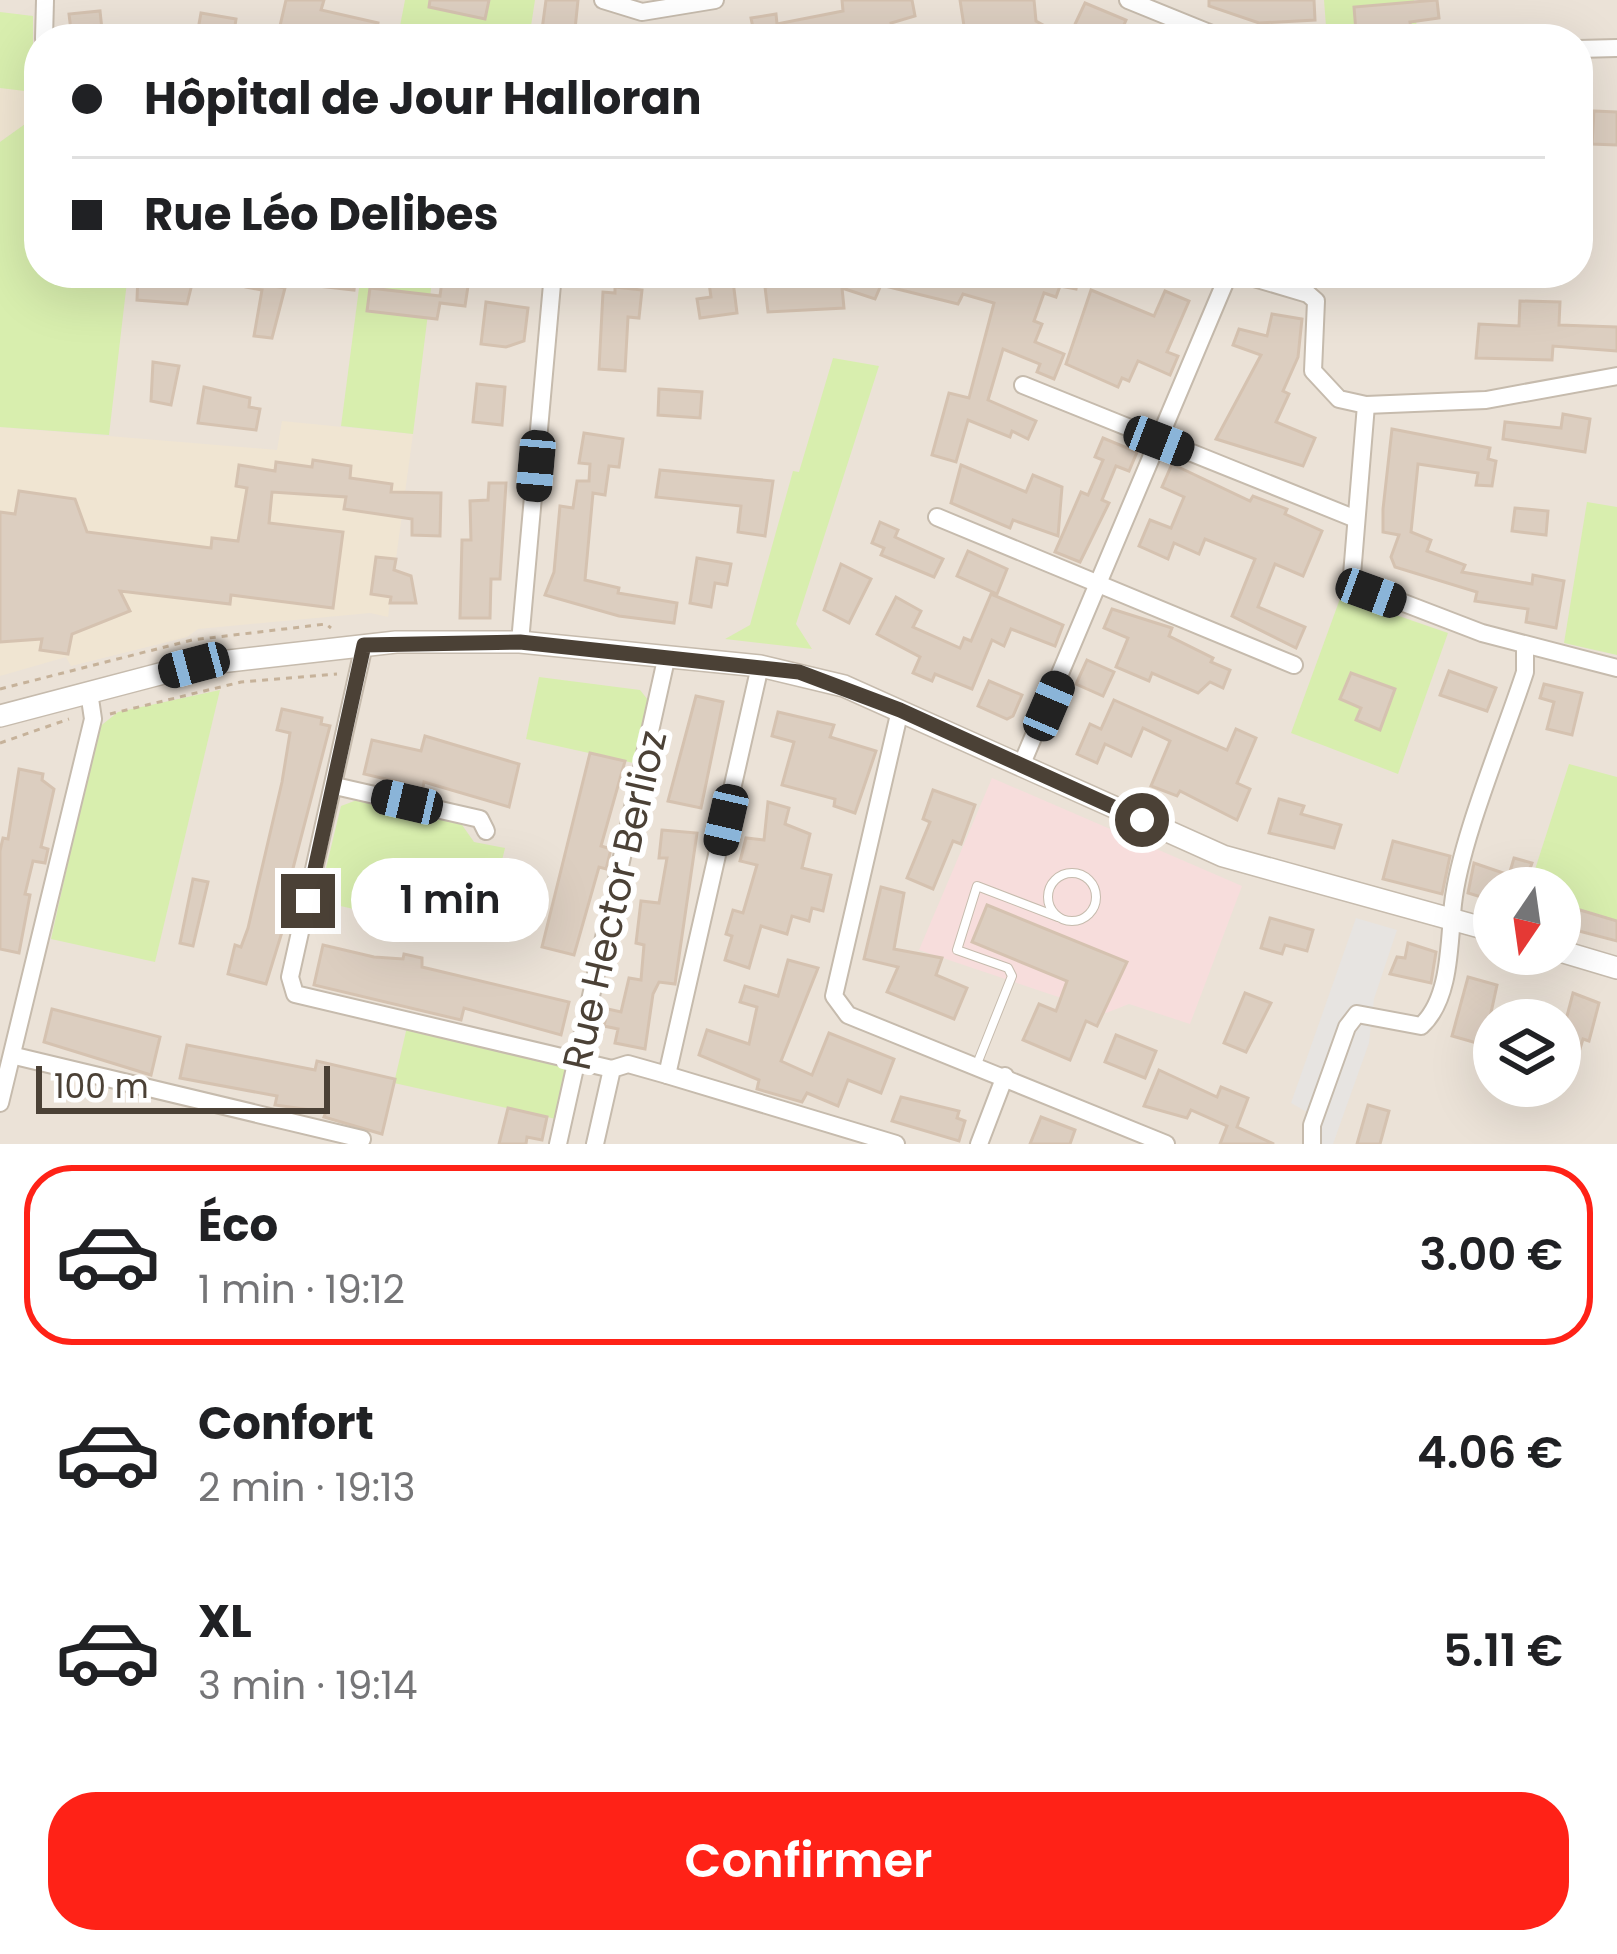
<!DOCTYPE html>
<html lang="fr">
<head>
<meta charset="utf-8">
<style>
	:root { --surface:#fff; --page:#f2f2f2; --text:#202124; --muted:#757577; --line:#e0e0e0; --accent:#ff2217 }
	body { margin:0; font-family:Poppins,sans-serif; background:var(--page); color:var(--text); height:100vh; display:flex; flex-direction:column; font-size:45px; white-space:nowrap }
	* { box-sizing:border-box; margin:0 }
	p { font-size:39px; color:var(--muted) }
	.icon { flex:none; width:66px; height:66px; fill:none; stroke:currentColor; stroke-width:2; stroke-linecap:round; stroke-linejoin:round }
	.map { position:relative; height:1144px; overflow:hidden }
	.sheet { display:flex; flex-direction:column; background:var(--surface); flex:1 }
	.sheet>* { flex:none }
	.top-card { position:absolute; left:24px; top:24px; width:1569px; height:264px; border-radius:48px; box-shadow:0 12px 48px #0002; display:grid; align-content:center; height:264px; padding:0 48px; background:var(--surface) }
	.needle { width:78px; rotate:193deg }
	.tools { position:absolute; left:1473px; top:867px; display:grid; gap:24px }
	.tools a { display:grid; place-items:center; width:108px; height:108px; border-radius:50%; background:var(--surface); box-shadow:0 12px 48px #0002; font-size:60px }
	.scale { position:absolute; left:36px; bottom:30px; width:294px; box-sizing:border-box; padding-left:12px; border:6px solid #4b4136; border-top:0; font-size:33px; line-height:42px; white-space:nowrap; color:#4b4136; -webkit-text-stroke:9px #fff; paint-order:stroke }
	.end { position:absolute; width:54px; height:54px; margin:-27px; border:15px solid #4b4136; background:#fff; box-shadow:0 0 0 6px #fff }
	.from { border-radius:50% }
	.bubble { position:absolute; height:84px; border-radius:42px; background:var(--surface); box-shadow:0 12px 48px #0002; font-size:39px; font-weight:600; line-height:84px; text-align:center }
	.car { position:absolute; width:36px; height:72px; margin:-36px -18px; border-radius:15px; box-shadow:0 0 9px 3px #0007; background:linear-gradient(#222 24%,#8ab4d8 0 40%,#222 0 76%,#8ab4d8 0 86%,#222 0) }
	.top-card b { display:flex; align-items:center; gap:42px; height:114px; font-size:45px }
	.top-card b+b { border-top:3px solid var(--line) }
	.top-card i { width:30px; height:30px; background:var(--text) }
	ul { padding:21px 0 0; list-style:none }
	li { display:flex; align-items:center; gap:36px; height:180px; margin:0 24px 18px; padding:0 24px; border:6px solid transparent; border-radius:48px }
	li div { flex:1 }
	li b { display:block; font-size:45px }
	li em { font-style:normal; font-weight:600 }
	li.selected { border-color:var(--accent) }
	li>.icon { width:108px; height:108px; stroke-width:1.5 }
	.button { display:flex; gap:24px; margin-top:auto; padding:24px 48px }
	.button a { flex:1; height:138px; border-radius:48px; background:var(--accent); color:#fff; font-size:48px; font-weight:600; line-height:138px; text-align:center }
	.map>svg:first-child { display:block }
</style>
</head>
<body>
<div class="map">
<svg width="1617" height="1144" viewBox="0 0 1617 1144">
	<rect width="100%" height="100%" fill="#f6f1e9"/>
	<path fill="#ebe2d7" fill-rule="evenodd" d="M0,0H1617V1144H0ZM39,39H1578V273H39ZM1494,888H1560V954H1494ZM1494,1020H1560V1086H1494Z"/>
	<g fill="#f0e5d2">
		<path d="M0,88L27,89L39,96V114L0,142Z"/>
		<path d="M282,421L413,434L388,617L370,613L198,629L187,637L71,666L66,657L0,676V427L277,450Z"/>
	</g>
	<path fill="#f7dddc" d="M992,778L1242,886L1190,1024L1129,1004L1106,1013L919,950Z"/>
	<g fill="#d8eeae">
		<path d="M405,0H535L529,39H430L425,32L400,26Z"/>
		<path d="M1324,0H1414L1418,39H1327Z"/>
		<path d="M0,12L33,16V92L0,88Z"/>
		<path d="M39,114V273H128L109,435L0,427V142Z"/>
		<path d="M361,273H433L413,434L341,426Z"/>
		<path d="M833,358L879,366L796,624L812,649L725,639L750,625L793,471L799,472Z"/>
		<path d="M1587,502L1617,507V655L1564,643Z"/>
		<path d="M1341,596L1448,633L1398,774L1291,733Z"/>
		<path d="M539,677L640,690L652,705L638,764L526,739Z"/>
		<path d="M220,690L155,962L51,939L98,728L118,712Z"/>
		<path d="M1569,764L1617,777V941L1560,925V888H1529Z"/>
		<path d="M357,800L460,822L474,842L505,848L483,938L318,901L341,806Z"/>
		<path d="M407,1027L562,1064L566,1073L556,1119L394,1083Z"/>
	</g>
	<path fill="#e7e4e1" d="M1356,918L1397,930L1374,999L1369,1043L1333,1144H1302L1307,1112L1291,1103Z"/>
	<g fill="#dccec0" stroke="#d5c2b0" stroke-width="3">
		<path d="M286,0H324L321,10L378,23L375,39H295L297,30L280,26Z"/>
		<path d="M430,0H489L485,19L429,7Z"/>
		<path d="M546,0H578L574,39L541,37Z"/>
		<path d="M842,0H912L915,16L891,23L894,39H738V31L753,28L751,18L776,14L777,24L843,11Z"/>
		<path d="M960,0H1034L1036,21L1068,39H1023L1030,28L966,39Z"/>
		<path d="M1209,0H1314L1315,20L1259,23L1209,6Z"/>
		<path d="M1437,0L1439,18L1410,22L1411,28L1356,32L1354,7Z"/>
		<path d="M1085,3L1126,20L1118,39L1070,35Z"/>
		<path d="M100,11L103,39H72L69,14Z"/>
		<path d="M201,13L236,19L233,39L197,35Z"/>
		<path d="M1594,111L1617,112V145L1592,144Z"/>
		<path d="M249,273H269L267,285L285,288L272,338L254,336L262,290L246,287Z"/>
		<path d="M300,273H356L354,290L299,284Z"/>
		<path d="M443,273H470L465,306L440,303L437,319L367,311L370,288L440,296Z"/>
		<path d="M732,273L737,313L700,318L697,299L711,297L708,276Z"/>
		<path d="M807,273H966L1024,285L1033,273H1079L1076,289L1060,286L1056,297L1044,293L1034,321L1042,324L1035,342L1064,354L1054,379L1037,372L1040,364L1003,349L988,400L1036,421L1028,439L1012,431L1010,437L968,420L956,462L932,455L949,393L969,398L994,303L963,294L958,304L881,285L875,299L842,288L844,308L768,312L765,287L811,281Z"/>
		<path d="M138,274L192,284L187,304L137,300Z"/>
		<path d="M615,287L642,290L639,318L628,317L625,371L599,369L603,292L615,293Z"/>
		<path d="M1091,290L1154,316L1165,291L1189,301L1167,352L1178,356L1170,375L1138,361L1129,381L1122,378L1118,387L1066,364Z"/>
		<path d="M1520,301L1560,302L1559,325L1617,327V351L1553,346L1552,360L1476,358L1479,324L1519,326Z"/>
		<path d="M486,302L528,308L524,341L506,347L481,344Z"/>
		<path d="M1272,314L1302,319L1298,357L1283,391L1289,394L1276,422L1315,438L1303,466L1216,439L1261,355L1233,345L1239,329L1267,336Z"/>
		<path d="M153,362L179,366L171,405L151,401Z"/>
		<path d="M477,384L505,387L502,425L473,422Z"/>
		<path d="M204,387L250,398L249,407L260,409L256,430L198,423Z"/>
		<path d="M659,389L702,392L700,418L658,415Z"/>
		<path d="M1563,414L1590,419L1585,452L1503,439L1505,422L1561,428Z"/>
		<path d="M1392,429L1490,448L1488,459L1496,461L1492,486L1476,485L1478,473L1418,464L1411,532L1431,540L1427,551L1465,565L1462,572L1532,584L1533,575L1564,581L1556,628L1526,622L1528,609L1475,601L1477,592L1395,567L1391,557L1399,535L1383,532V509Z"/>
		<path d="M584,433L623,439L619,467L609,466L605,495L593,493L585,580L619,588L618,593L677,603L674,623L619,616L545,595L554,572L560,506L573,508L577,481H589L590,464L579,463Z"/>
		<path d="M1103,438L1137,452L1129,471L1116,466L1102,500L1109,503L1080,562L1055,552L1081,492L1088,495L1103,460L1095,457Z"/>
		<path d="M313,460L351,466L350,478L392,484L391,492L441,493L440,536L412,535V519L344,509L346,497L272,492L269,523L343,532L333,608L231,595L230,604L120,591L130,611L72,634L68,654L40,650L42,639L0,642V512L15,514L19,491L75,499L87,532L211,548L212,538L238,541L247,488L236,486L239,465L275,471L276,462L312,467Z"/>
		<path d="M1172,464L1250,501L1253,496L1287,509L1285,514L1322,531L1303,576L1275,564L1258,607L1305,627L1296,648L1232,616L1255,559L1205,539L1199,554L1174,543L1168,559L1139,546L1150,520L1171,528L1184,497L1162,487Z"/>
		<path d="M961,465L1026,492L1033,475L1062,487L1058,536L1013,520L1010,528L951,503Z"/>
		<path d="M660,470L773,481L765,536L738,532L741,506L656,497Z"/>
		<path d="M489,483H506L500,579H491L490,618H460L462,540H471L470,501L488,500Z"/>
		<path d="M1515,508L1548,511L1546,535L1512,531Z"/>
		<path d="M880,522L898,530L895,537L943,559L934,577L881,555L884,548L872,543Z"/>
		<path d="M968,551L1007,569L997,594L957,576Z"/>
		<path d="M376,557L396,559L394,570L411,576L416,603H390L391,597L371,594Z"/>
		<path d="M697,558L731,564L727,585L715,583L711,607L690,603Z"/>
		<path d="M841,564L871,579L849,623L824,610Z"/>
		<path d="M991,594L1063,625L1055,646L1011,629L1004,646L992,640L972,689L935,674L932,681L913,673L920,657L877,634L896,597L921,611L913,627L960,648L964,638L971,641Z"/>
		<path d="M1112,609L1172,628L1169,636L1213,658L1211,662L1230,670L1223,688L1210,682L1198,693L1152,673L1149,681L1116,667L1128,638L1104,628Z"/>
		<path d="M1087,660L1114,672L1103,696L1076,684Z"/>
		<path d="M1449,671L1496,688L1487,711L1440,695Z"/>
		<path d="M1351,673L1395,689L1380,730L1356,720L1361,708L1340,699Z"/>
		<path d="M989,681L1022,695L1013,716L1007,719L978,706Z"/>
		<path d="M1544,684L1582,693L1572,735L1547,729L1554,702L1540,698Z"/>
		<path d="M696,696L723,702L701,808L668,801Z"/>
		<path d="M1114,700L1227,750L1236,729L1256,738L1237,783L1250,789L1237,820L1180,791L1177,796L1151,786L1170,741L1143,728L1131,756L1105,744L1097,763L1077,754L1090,724L1101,729Z"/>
		<path d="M282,709L322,718L321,724L330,726L291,876L290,906L266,984L228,974L235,945L241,947L248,928L282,782L290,733L277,730Z"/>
		<path d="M778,712L834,725L830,737L876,751L855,813L834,806L835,799L782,785L794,742L772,736Z"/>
		<path d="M425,736L519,764L509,807L424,782L422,793L402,788L403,783L364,774L372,740L421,751Z"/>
		<path d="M590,753L625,761L601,846L611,849L606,869L599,867L574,955L542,947Z"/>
		<path d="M19,769L43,774L42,780L54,789L41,847L48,849L45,863L33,861L25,894L30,895L19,953L0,949V851L3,838L8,839Z"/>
		<path d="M933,790L975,805L961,844L953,841L933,889L907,878L930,822L923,819Z"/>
		<path d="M1279,799L1304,806L1301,814L1341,825L1334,848L1269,833Z"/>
		<path d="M768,802L789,808L785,824L810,834L802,868L831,875L823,911L812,908L809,921L792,916L787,934L761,926L749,968L725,960L732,936L726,934L733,910L743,913L757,865L740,861L746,838L764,840Z"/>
		<path d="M662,830L697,833L675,984L659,982L653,994L645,1049L615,1043L618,1029L604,1026L608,1009L621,1012L629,978L641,980L644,945L636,943L641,901L659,903L667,858H659Z"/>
		<path d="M1393,841L1450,856L1442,894L1383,879Z"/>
		<path d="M1514,858L1532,863L1526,880L1540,888H1494V901L1468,893L1474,863L1509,875Z"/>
		<path d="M193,879L208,882L193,946L180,943Z"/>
		<path d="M881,887L904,893L894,949L942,958L936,975L967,988L954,1019L887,992L898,967L864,959Z"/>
		<path d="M1560,904L1617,921V941L1560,926Z"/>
		<path d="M987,905L1127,962L1097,1026L1086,1021L1070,1060L1023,1040L1039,1004L1056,1011L1067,981L972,942Z"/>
		<path d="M1270,918L1313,930L1307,951L1285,945L1282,954L1261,948Z"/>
		<path d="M1408,943L1436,952L1431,983L1390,974L1397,957L1405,958Z"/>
		<path d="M323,945L374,957L403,959L404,954L422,958V967L569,1002L561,1035L464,1008L461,1020L314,985Z"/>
		<path d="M788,960L818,968L781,1061L812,1075L829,1033L894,1059L881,1093L848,1080L838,1106L807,1093L802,1102L757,1089L759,1080L699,1055L707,1030L749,1044L757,1007L740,1002L745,986L778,996Z"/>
		<path d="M1468,977L1497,985L1484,1045L1452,1036Z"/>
		<path d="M1245,993L1271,1003L1246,1052L1224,1043Z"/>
		<path d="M1573,993L1599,1003L1589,1041L1583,1039L1580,1049L1560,1043Z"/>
		<path d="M52,1009L160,1037L151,1075L44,1042Z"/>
		<path d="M1116,1035L1156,1051L1145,1078L1105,1062Z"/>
		<path d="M187,1045L315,1070L317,1061L395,1079L382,1134L324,1117L326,1112L275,1105L277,1096L180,1078Z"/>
		<path d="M1159,1070L1217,1097L1221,1087L1248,1098L1237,1127L1274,1144H1220L1227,1126L1191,1110L1187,1118L1144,1106Z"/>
		<path d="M901,1097L959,1111L957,1118L965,1121L959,1141L892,1121Z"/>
		<path d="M1368,1105L1389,1111L1380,1144H1357Z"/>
		<path d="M508,1108L547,1117L542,1140L527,1137L526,1144H499Z"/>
		<path d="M1041,1117L1075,1130L1070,1144H1030Z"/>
	</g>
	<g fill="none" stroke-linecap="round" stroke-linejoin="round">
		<defs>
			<g id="service">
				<circle cx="1072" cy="897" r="24"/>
				<path d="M977,1064L1012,976L1008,968L957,950L977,886L1058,917"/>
			</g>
			<g id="minor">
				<path d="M603,0L642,12L715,0"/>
				<path d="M1128,0L1224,39"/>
				<path d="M44,39L45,0"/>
				<path d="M1578,49L1617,48"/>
				<path d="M1237,273L1308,294L1316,301L1313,371L1339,399L1366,405L1352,575L1357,585L1482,633L1617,668"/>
				<path d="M1023,385L1356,519"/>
				<path d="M1366,405L1486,400L1617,376"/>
				<path d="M937,517L1294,665"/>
				<path d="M520,642L553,273"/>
				<path d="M364,645L290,977L295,994L612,1069"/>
				<path d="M900,710L834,996L848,1015L1166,1144"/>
				<path d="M1021,766L1229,273"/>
				<path d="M335,786L480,819L486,831"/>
				<path d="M15,1056L362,1139"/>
				<path d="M667,1075L896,1144"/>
				<path d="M0,1103L93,719L89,692"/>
				<path d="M558,1144L667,655"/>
				<path d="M595,1144L612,1069L628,1064L667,1075L760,666"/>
				<path d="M979,1144L1005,1076"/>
				<path d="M1312,1144V1125L1347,1027L1357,1014L1421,1026C1451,999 1449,942 1453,904C1460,840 1504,737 1525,672V647"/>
			</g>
			<g id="tertiary">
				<path d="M0,716L194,665L396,642H520L760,666L844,686L1223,856L1494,931"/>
				<path d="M1560,951L1617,968"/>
			</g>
		</defs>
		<use href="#service" stroke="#c6bbad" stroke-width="10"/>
		<use href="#minor" stroke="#c6bbad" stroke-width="20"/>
		<use href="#tertiary" stroke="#c6bbad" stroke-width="24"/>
		<g stroke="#c6b29a" stroke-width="3" stroke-dasharray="6 6" stroke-linecap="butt">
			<path d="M0,689L192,640L326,624L331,628"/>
			<path d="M110,714L241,682L337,674"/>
			<path d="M0,743L69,719"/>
		</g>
		<use href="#service" stroke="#fff" stroke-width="8"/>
		<use href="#minor" stroke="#fff" stroke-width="16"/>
		<use href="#tertiary" stroke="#fff" stroke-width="21"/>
	</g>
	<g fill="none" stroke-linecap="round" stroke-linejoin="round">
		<path stroke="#4b4136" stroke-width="15" d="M308,901L364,645L520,642L799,672L900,710L1142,820"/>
	</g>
	<g text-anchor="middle" stroke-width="12" stroke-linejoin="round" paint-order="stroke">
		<g font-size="39" fill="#4b4136" stroke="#fff">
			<text transform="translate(614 900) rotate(-77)" y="14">Rue Hector Berlioz</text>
		</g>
	</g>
</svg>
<div class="tools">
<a><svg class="needle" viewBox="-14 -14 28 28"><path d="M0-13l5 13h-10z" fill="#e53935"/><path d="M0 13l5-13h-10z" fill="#757577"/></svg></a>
<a><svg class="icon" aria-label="layers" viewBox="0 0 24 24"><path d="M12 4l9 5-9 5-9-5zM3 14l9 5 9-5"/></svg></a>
</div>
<div class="scale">100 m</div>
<i class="end from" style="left:1142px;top:820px"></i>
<i class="end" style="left:308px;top:901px"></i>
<div class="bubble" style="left:351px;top:858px;width:198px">1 min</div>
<i class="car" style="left:1159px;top:441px;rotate:111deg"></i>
<i class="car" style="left:536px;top:466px;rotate:185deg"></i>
<i class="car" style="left:1371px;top:593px;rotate:110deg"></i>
<i class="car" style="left:194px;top:665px;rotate:255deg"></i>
<i class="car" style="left:1049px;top:706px;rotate:23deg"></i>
<i class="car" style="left:407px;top:802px;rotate:283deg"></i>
<i class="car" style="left:726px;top:820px;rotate:193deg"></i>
<div class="top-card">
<b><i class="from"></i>Hôpital de Jour Halloran</b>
<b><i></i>Rue Léo Delibes</b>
</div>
</div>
<section class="sheet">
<ul>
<li class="selected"><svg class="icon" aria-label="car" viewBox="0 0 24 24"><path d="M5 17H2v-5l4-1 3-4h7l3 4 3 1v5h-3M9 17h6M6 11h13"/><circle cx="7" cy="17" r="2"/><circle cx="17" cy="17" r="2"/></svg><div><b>Éco</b><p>1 min · 19:12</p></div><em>3.00 €</em></li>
<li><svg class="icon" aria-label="car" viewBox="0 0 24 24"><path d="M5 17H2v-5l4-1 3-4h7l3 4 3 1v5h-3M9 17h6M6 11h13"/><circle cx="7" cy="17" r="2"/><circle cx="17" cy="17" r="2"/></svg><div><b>Confort</b><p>2 min · 19:13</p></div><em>4.06 €</em></li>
<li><svg class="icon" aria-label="car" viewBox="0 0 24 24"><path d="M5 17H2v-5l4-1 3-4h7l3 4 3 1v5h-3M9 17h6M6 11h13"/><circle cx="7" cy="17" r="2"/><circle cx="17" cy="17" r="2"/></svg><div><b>XL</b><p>3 min · 19:14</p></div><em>5.11 €</em></li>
</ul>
<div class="button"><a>Confirmer</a></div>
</section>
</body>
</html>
